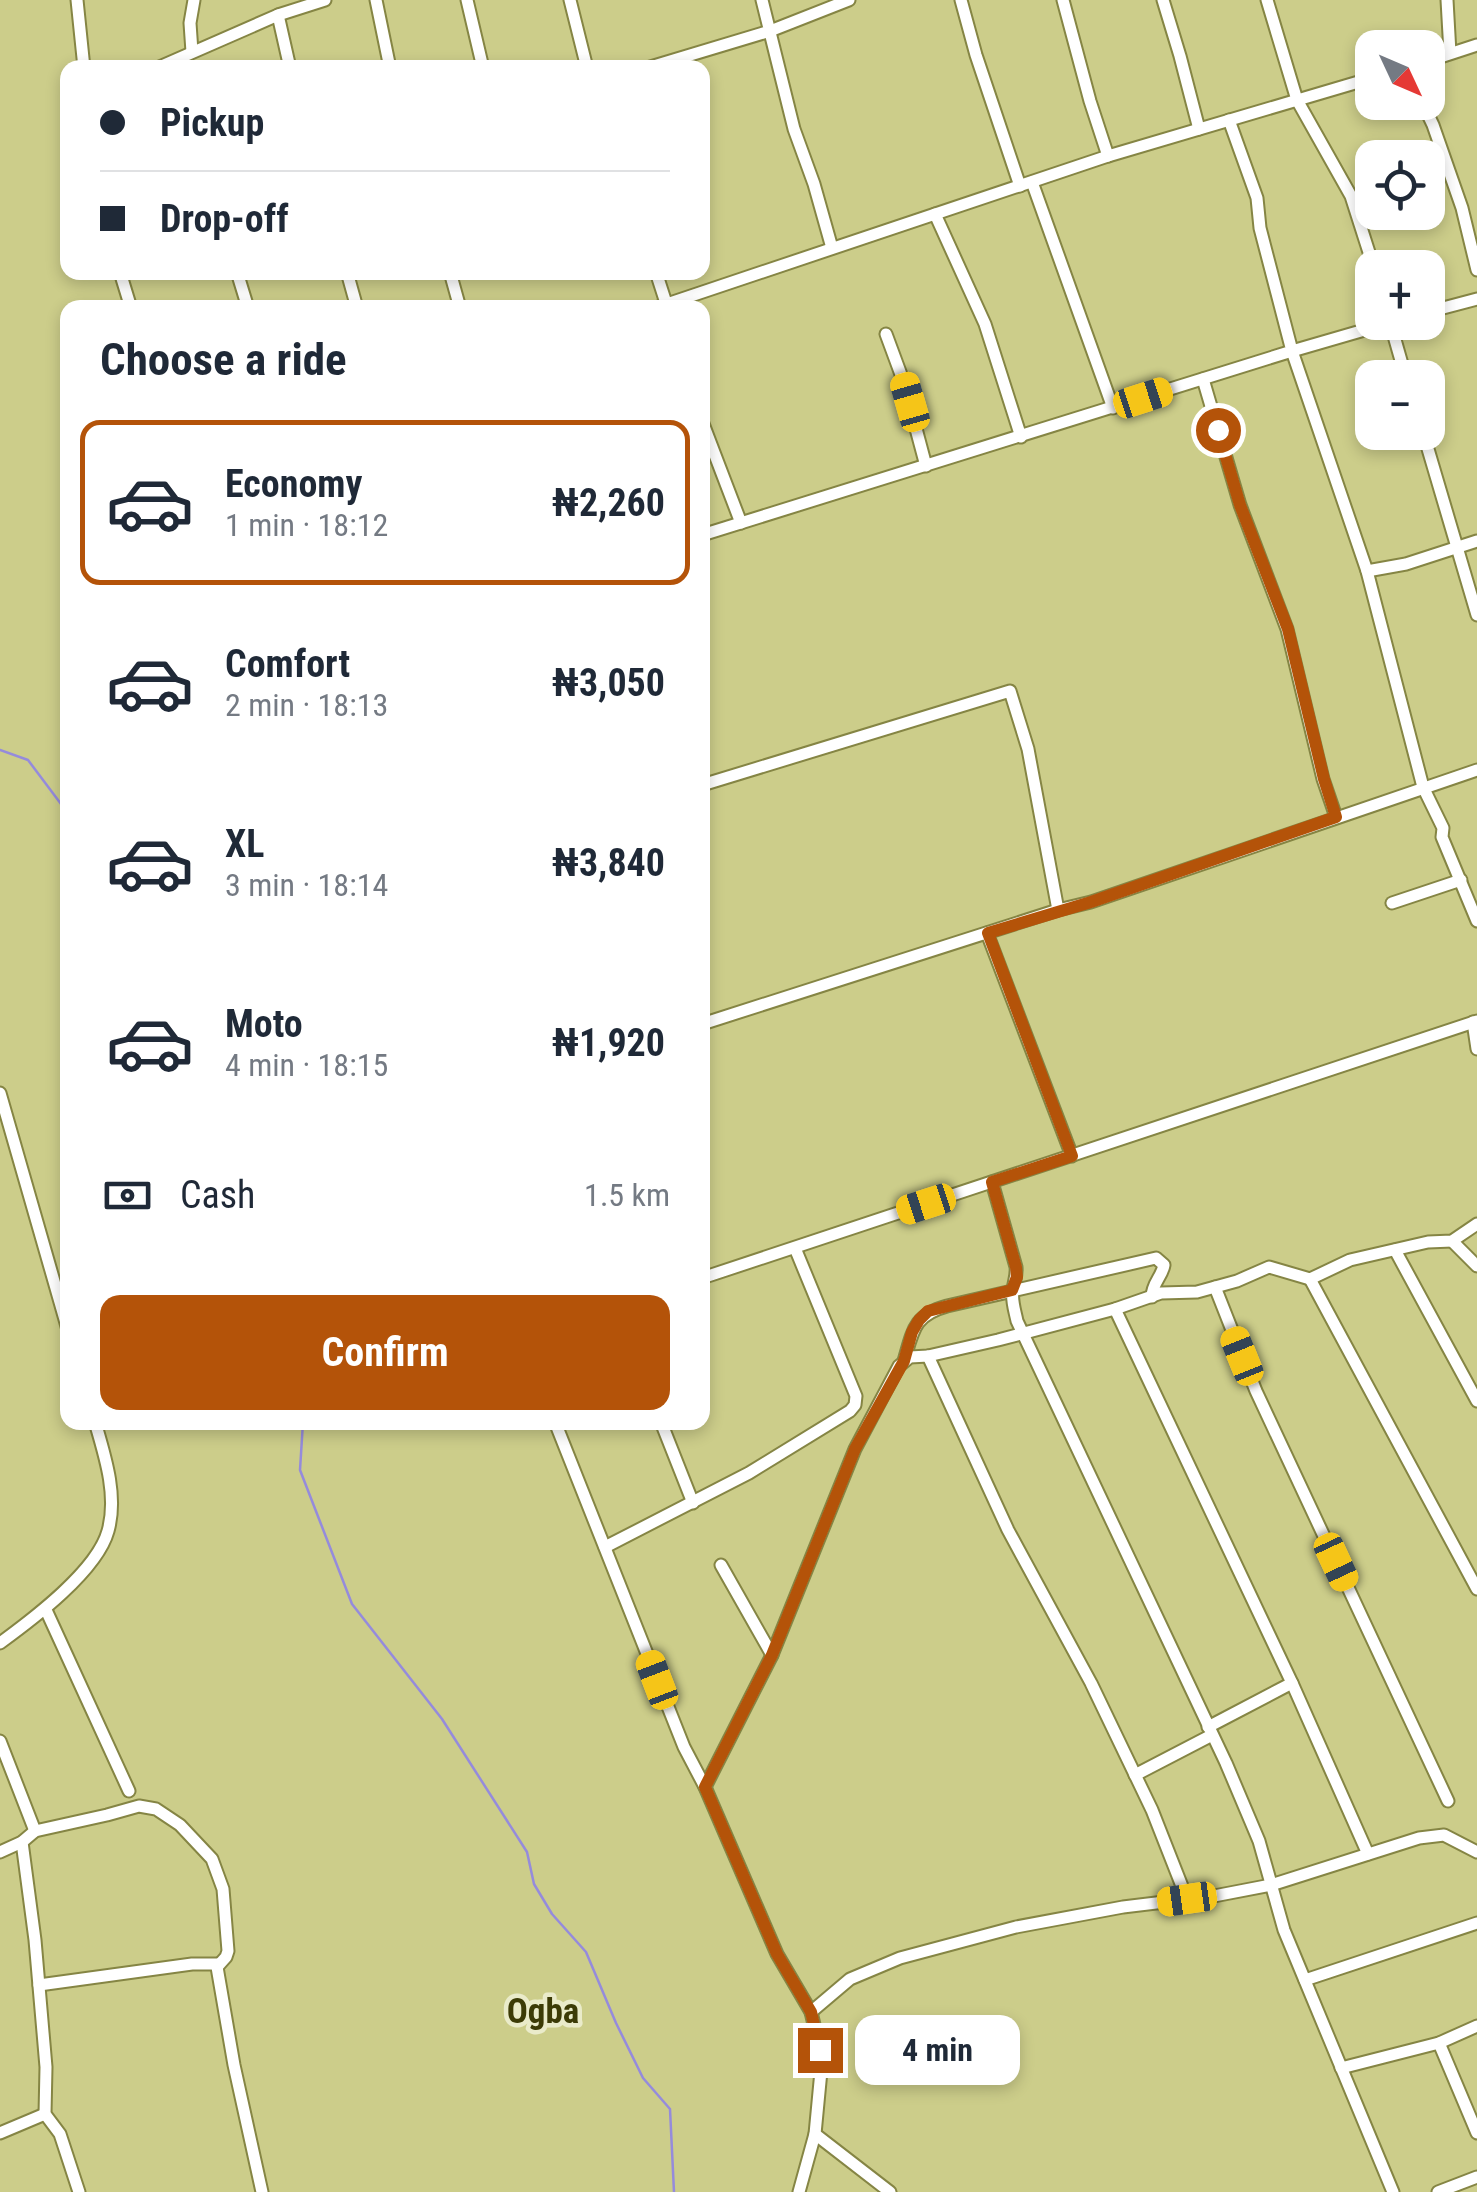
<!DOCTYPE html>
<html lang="en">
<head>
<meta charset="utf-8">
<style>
	:root { --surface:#fff; --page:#f2f2f3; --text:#1f2937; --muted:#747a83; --line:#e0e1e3; --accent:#b45309 }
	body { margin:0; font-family:"Roboto Condensed",sans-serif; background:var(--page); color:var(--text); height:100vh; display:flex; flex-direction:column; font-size:38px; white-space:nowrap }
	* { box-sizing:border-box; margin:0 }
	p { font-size:32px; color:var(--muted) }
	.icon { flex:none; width:55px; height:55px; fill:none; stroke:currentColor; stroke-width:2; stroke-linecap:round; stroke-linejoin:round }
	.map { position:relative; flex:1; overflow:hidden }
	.sheet { position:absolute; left:60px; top:300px; width:650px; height:1130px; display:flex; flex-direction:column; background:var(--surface); border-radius:20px; box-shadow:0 5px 15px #0003 }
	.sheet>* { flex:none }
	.hud { position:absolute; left:60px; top:60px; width:650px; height:220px; border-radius:20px; box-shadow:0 5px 15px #0003; display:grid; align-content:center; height:220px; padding:0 40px; background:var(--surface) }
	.needle { width:65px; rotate:134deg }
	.fabs { position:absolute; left:1355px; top:30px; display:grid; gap:20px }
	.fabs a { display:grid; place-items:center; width:90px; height:90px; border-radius:20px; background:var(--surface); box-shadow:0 5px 15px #0003; font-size:50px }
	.end { position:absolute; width:45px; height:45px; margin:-22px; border:12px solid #b45309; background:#fff; box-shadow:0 0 0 5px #fff }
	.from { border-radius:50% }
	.bubble { position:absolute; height:70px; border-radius:20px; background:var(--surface); box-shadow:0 5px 15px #0003; font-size:32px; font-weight:700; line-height:70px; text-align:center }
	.car { position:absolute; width:30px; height:60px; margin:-30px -15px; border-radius:12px; box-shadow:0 0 8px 2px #0007; background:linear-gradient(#f5c518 24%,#345 0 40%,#f5c518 0 76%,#345 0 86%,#f5c518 0) }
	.hud b { display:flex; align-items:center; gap:35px; height:95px; font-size:38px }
	.hud b+b { border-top:2px solid var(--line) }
	.hud i { width:25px; height:25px; background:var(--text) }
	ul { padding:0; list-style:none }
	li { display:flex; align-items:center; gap:30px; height:165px; margin:0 20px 15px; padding:0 20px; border:5px solid transparent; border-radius:20px }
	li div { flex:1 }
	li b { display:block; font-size:38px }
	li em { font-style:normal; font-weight:700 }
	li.current { border-color:var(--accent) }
	li>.icon { width:90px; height:90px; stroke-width:1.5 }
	h2 { padding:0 40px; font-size:45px; line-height:120px }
	.pay { display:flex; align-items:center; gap:25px; height:110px; padding:0 40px; font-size:38px }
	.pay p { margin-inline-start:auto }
	.primary-button { display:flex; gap:20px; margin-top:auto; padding:20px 40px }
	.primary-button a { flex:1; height:115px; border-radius:20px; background:var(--accent); color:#fff; font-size:40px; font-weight:700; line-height:115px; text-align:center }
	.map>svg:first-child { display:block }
</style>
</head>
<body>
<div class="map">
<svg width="1477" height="2192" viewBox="0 0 1477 2192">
	<rect width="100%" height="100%" fill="#cccd8a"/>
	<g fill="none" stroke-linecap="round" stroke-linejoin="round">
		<g stroke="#958bdc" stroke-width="2.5">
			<path d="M0,750L28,760L61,804L68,845"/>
			<path d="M303,1422L300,1470L352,1604L442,1719L527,1852L534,1884L552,1914L586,1952L616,2023L643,2078L670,2109L674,2192"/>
		</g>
		<defs>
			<g id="minor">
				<path d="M77,0L84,68"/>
				<path d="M376,0L390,68"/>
				<path d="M467,0L483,68"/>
				<path d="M570,0L587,68"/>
				<path d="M762,0L794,129L814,184L832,248"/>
				<path d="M961,0L976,55L1020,186"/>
				<path d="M1063,0L1090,101L1108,156"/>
				<path d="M1163,0L1180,56L1199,129"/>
				<path d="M1267,0L1297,100L1351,196L1374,268"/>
				<path d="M1447,0L1450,53"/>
				<path d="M278,15L290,68"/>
				<path d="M192,52L190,23L194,0"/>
				<path d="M1428,61L1477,45"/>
				<path d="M157,68L278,15L325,0"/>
				<path d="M647,68L770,31L849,0"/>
				<path d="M1422,102L1433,125L1462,208L1477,270"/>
				<path d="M1032,182L1113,408"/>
				<path d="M935,214L985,324L1021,437"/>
				<path d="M120,272L131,308"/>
				<path d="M237,272L248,308"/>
				<path d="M347,272L357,308"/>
				<path d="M450,272L460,308"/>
				<path d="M656,272L666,303"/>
				<path d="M655,308L1108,156L1372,78"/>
				<path d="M1428,312L1477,299"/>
				<path d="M1390,322L1406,378"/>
				<path d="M1392,322L1292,351L1367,571L1423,787L1443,828L1442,837L1477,921"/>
				<path d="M886,334L903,380L926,466"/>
				<path d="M1203,379L1240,505L1287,629L1323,779L1336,817"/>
				<path d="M702,421L741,523"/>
				<path d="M1423,432L1477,615"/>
				<path d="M702,535L1292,351L1260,228L1257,198L1229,120"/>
				<path d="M1367,571L1406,564L1477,541"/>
				<path d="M702,785L1010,691L1028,749L1058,910"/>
				<path d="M1392,903L1461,880"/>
				<path d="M987,933L1072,1156"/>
				<path d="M1473,1022L1477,1049"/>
				<path d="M702,1024L1058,910L1091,902L1477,770"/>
				<path d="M0,1093L68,1330"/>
				<path d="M992,1182L1016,1267C1017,1276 1014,1281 1013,1290C1011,1300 1015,1311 1017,1321L1226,1763L1259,1841L1284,1930L1393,2192"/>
				<path d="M1452,1241L1477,1266"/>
				<path d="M1395,1250L1477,1401"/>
				<path d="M702,1278L1477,1021"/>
				<path d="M1310,1279L1477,1589"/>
				<path d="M1215,1287L1256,1391L1448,1801"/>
				<path d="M1115,1309L1292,1683L1368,1854"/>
				<path d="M928,1356L1008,1530L1091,1683L1152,1810L1187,1899"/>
				<path d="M904,1361C913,1330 914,1315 947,1306L1156,1258L1164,1265C1162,1277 1152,1283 1152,1297"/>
				<path d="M555,1422L684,1747L705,1787L777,1954L811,2012L820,2050L821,2071L815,2134L799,2192"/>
				<path d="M661,1422L693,1503"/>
				<path d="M605,1547L749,1473L850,1411L855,1405L856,1396L795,1248"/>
				<path d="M721,1565L772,1655"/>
				<path d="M46,1610L129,1791"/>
				<path d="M0,1643C33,1619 97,1571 108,1531C118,1496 105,1456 95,1422"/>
				<path d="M1208,1727L1292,1683"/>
				<path d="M0,1741L35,1831"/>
				<path d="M1135,1775L1212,1735"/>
				<path d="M705,1787L772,1655L855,1449L899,1366L910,1357L928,1356L998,1340L1115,1309L1161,1293L1197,1292L1237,1281L1269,1267L1310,1279L1350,1260L1428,1242L1452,1241L1477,1224"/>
				<path d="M22,1842L35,1940L46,2067L45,2114L60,2134L79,2192"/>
				<path d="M0,1852L22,1842L35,1831L107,1815L139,1806L156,1809L180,1825L212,1859L223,1889L228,1951L226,1957L217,1967L234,2065L262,2192"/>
				<path d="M1305,1980L1477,1923"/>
				<path d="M39,1985L192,1964H219"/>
				<path d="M811,2012L850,1979L900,1958L1016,1927L1123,1907L1214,1896L1271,1885L1419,1838L1444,1835L1477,1852"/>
				<path d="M1439,2043L1477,2133"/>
				<path d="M1341,2068L1439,2043L1477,2026"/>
				<path d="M0,2133L45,2114"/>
				<path d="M815,2134L890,2192"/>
				<path d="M1438,2192L1477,2177"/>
			</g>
		</defs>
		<use href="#minor" stroke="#858544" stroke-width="15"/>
		<use href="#minor" stroke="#fff" stroke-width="11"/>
	</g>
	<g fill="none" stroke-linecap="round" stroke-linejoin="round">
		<path stroke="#b45309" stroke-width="12" d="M820,2050L811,2012L777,1954L705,1787L772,1655L855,1449L904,1361L912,1332L919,1320L928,1311L1012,1290L1017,1277L1016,1267L992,1182L1072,1156L988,933L1091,902L1336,817L1324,779L1288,629L1240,505L1218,430"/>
	</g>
	<g text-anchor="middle" stroke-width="9" stroke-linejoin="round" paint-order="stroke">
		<g font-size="35" font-weight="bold" fill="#3c3b06" stroke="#eaebca">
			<text x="543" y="2023">Ogba</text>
		</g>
	</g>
</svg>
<div class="fabs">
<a><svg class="needle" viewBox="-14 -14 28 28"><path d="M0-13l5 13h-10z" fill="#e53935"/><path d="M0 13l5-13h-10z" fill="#747a83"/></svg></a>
<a><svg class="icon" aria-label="locate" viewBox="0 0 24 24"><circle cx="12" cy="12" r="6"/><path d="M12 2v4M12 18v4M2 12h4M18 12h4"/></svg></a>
<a>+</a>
<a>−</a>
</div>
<i class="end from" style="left:1218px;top:430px"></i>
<i class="end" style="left:820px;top:2050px"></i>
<div class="bubble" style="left:855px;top:2015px;width:165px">4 min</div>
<i class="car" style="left:1143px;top:398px;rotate:72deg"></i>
<i class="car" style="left:910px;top:402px;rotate:344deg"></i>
<i class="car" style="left:926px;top:1204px;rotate:252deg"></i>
<i class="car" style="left:1242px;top:1356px;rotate:338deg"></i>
<i class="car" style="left:1336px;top:1562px;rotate:155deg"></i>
<i class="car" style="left:657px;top:1680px;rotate:339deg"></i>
<i class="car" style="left:1187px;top:1899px;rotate:262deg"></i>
<div class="hud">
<b><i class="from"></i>Pickup</b>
<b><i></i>Drop-off</b>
</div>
<section class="sheet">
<h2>Choose a ride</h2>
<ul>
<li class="current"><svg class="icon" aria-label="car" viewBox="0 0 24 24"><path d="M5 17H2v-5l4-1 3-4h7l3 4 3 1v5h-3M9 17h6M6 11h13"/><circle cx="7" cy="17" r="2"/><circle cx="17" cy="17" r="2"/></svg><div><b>Economy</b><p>1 min · 18:12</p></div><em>₦2,260</em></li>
<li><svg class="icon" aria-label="car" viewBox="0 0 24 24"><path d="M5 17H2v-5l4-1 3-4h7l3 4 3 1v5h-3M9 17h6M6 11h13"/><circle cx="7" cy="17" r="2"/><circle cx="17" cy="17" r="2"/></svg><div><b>Comfort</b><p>2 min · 18:13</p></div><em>₦3,050</em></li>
<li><svg class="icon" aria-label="car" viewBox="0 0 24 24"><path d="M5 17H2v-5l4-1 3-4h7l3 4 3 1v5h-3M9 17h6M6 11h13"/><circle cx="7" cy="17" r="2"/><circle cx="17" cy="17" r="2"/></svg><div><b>XL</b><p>3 min · 18:14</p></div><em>₦3,840</em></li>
<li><svg class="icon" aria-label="car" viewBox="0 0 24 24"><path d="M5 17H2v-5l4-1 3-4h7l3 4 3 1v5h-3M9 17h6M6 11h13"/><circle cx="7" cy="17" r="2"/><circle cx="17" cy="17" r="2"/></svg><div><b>Moto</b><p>4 min · 18:15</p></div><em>₦1,920</em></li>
</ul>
<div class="pay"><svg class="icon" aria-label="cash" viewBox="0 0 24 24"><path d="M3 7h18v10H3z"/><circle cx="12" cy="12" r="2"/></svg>Cash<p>1.5 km</p></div>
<div class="primary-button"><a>Confirm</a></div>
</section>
</div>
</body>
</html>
